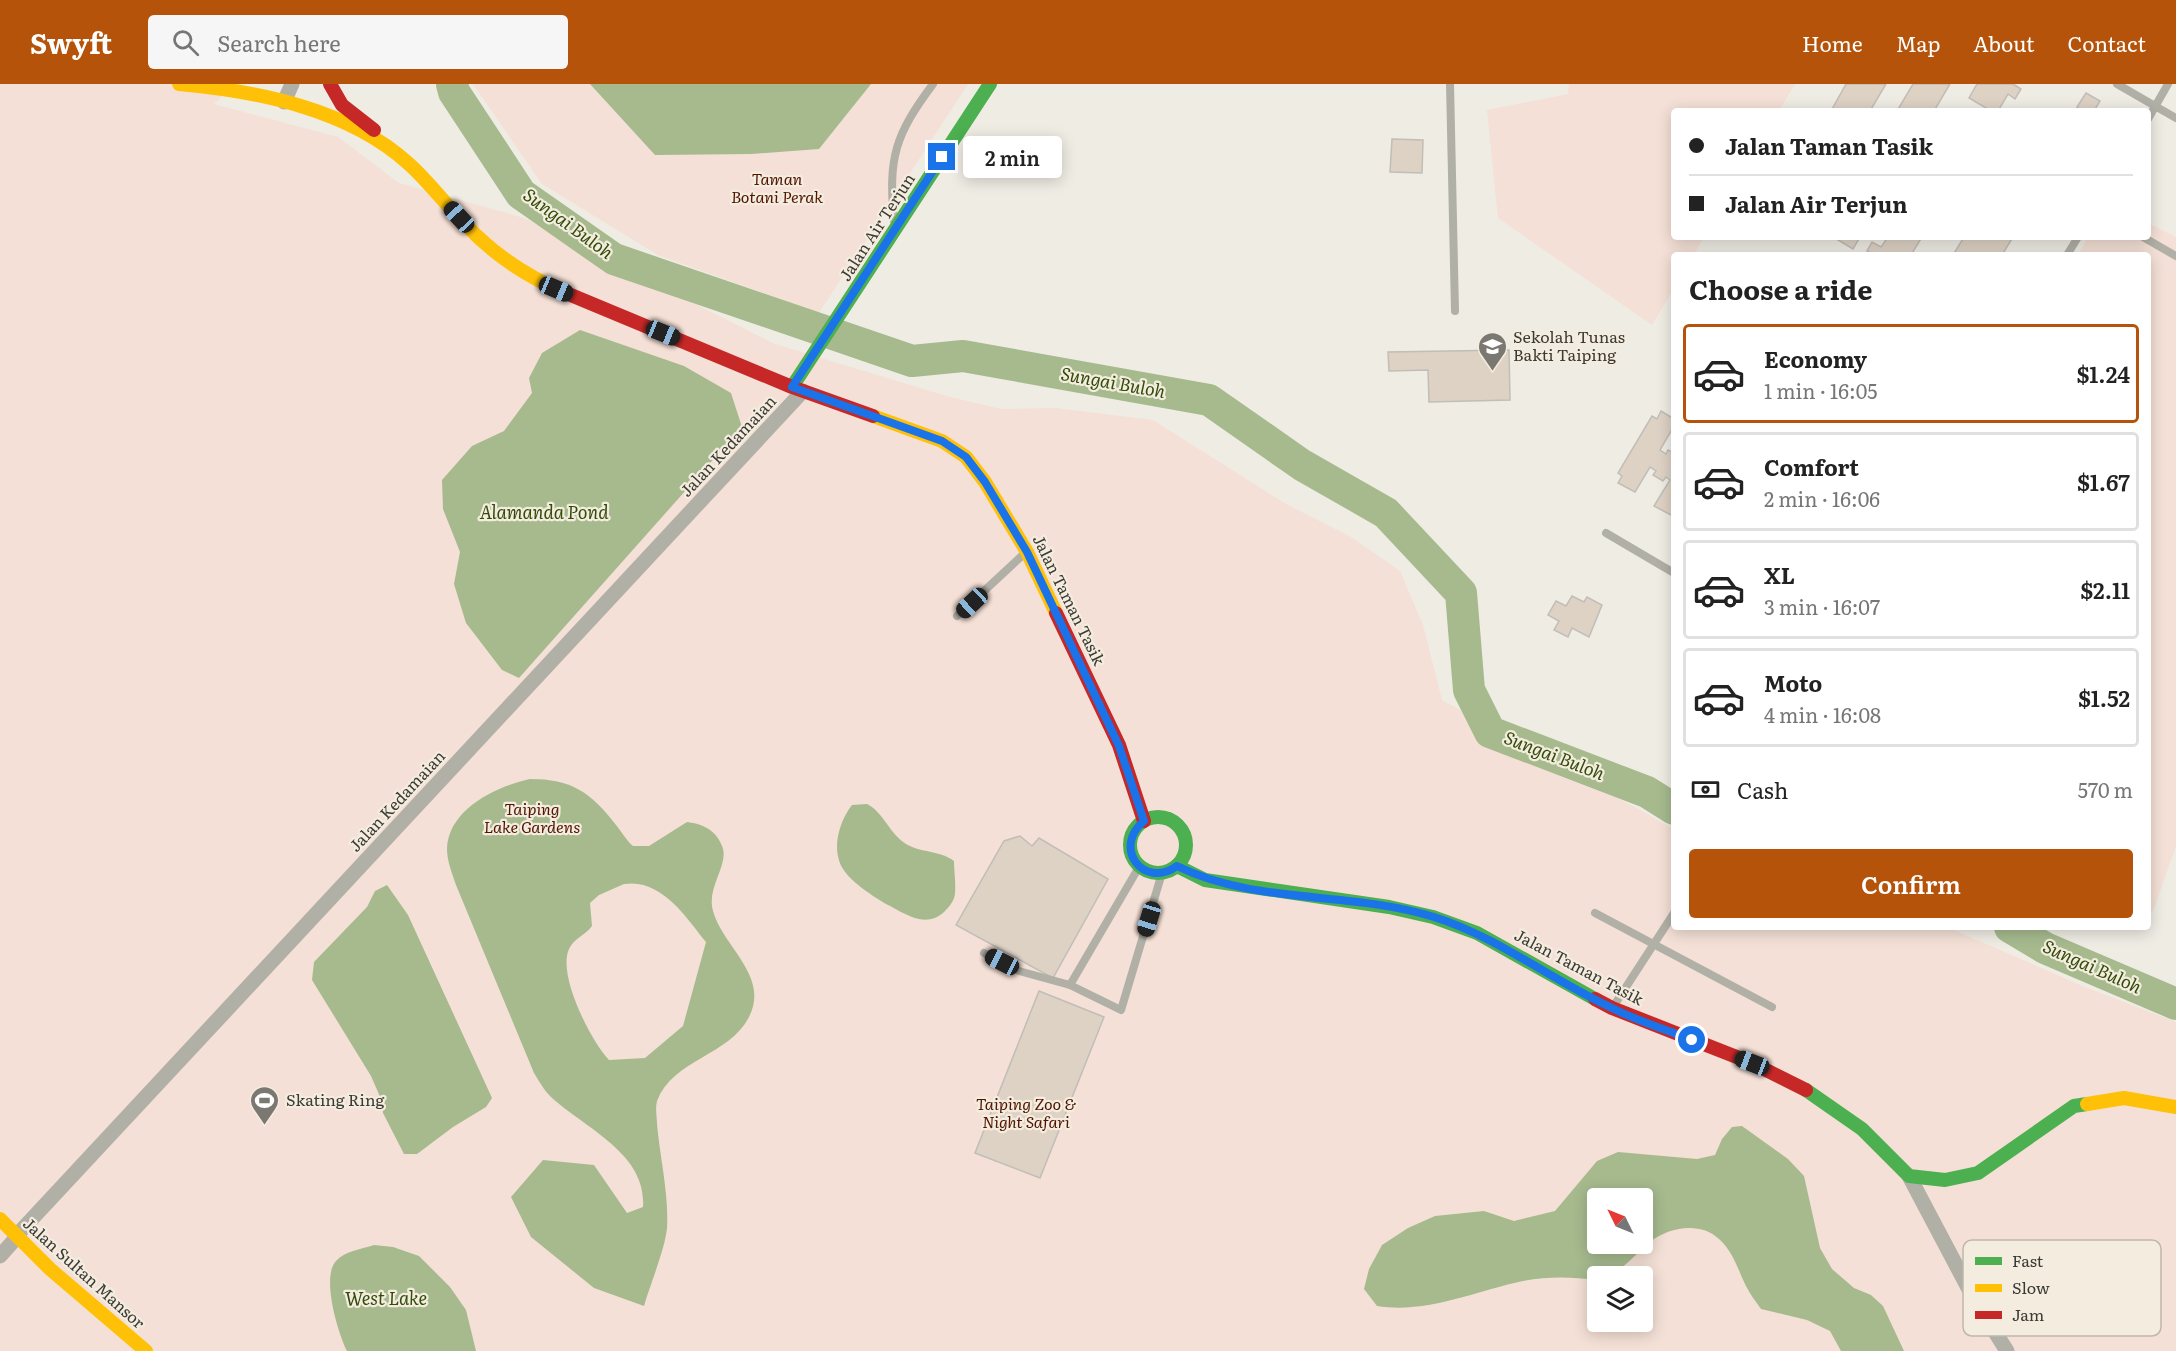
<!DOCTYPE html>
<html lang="en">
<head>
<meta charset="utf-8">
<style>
	:root { --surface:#fff; --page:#f6f6f6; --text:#222; --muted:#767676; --line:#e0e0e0; --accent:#b45309 }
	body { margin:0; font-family:Literata,serif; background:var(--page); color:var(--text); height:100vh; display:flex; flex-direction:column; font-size:22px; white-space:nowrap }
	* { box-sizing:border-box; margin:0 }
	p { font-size:20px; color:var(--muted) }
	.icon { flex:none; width:33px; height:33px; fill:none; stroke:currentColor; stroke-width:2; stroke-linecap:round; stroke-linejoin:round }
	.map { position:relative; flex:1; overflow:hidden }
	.drawer { position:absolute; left:1671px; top:168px; width:480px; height:678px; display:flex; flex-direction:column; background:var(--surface); border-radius:6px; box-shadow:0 3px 15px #0003 }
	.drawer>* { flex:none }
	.hud { position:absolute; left:1671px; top:24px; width:480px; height:132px; border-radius:6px; box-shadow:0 3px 15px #0003; display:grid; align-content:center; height:132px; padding:0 18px; background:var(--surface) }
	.needle { width:39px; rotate:313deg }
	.buttons { position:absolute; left:1587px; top:1104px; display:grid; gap:12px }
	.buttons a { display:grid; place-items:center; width:66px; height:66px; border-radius:6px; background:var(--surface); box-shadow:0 3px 15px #0003; font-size:30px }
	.end { position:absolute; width:27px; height:27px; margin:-14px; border:8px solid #1a73e8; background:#fff; box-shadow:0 0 0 3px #fff }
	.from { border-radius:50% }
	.bubble { position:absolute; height:42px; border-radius:6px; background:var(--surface); box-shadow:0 3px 15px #0003; font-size:20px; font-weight:600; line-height:42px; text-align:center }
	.car { position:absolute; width:18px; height:36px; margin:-18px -9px; border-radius:8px; box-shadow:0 0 4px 2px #0007; background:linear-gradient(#222 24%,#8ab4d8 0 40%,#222 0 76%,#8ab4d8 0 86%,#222 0) }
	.hud b { display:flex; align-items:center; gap:21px; height:57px; font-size:22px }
	.hud b+b { border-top:2px solid var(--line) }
	.hud i { width:15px; height:15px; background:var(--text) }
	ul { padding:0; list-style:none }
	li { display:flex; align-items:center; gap:18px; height:99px; margin:0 12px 9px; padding:0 6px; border:3px solid var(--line); border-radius:6px }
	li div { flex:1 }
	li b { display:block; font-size:22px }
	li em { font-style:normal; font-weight:600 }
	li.on { border-color:var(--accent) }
	li>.icon { width:54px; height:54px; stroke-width:1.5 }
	h2 { padding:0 18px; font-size:27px; line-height:72px }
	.pay { display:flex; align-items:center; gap:15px; height:66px; padding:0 18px; font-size:22px }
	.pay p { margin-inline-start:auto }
	.action { display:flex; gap:12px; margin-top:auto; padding:12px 18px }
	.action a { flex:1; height:69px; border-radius:6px; background:var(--accent); color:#fff; font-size:24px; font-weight:600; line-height:69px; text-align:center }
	header { display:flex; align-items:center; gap:36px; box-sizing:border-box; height:84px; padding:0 30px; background:var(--accent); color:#fff }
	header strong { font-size:28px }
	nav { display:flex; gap:33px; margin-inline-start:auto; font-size:21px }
	.search { width:420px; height:54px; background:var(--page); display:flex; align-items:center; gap:15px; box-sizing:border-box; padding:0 21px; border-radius:6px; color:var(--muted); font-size:22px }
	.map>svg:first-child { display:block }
</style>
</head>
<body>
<header>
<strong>Swyft</strong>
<div class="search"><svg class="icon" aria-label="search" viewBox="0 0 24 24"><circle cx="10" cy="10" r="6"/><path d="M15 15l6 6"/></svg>Search here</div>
<nav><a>Home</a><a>Map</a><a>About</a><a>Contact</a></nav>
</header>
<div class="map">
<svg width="2176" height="1267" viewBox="0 0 2176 1267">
	<rect width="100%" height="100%" fill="#efece4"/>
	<g fill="#f4e0d6" fill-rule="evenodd">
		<path d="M0,0H234L214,20L338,53L399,99L524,134L775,260L950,313L1001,325L1055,324L1153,336L1286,420L1351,453L1400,487L1423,541L1442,616L1674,745V843H1947L2085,903L2176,938V1267H0ZM1598,1114H1642V1160H1598ZM1598,1192H1642V1238H1598Z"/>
		<path d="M473,0H968L819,229L658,171L542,100Z"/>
		<path d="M1569,0H1795L1779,27H1674V153H1704L1694,171H1674V204L1652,241L1498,134L1487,26L1568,10Z"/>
		<path d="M2148,139L2176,153V762L2153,827L2148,829V171H2078L2088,153H2148Z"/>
	</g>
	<g fill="#a6ba8e" fill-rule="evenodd">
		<path d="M590,0H871L819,65L751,70L655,71Z"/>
		<path d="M580,246L684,282L731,309L742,343L519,594L502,586L466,539L454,500L460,468L443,425L442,396L472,362L504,347L532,309L529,294L542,269Z"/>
		<path d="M530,695C571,695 591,708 616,741C622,748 626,756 633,762H649L687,738C703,740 716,746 722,762C730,780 706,803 713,827C723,863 770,892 749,933C729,972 673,975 657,1017C655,1024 657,1033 657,1040C660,1074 669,1110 667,1144C665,1165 650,1201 644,1222L594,1204L531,1153L511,1113L543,1076L594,1081L627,1129L643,1123C647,1069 584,1044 550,1012C544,1006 539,997 534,989L456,801C452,789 447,777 447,765C448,725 497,702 530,695ZM624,800C661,794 686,833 706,858L683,942L645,974L609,976C591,957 557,891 569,865C574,854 586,851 592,842L590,819L599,811Z"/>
		<path d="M867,720C884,729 889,749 906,760C921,769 939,766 954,777C954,787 956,799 955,809C955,816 949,823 944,828C925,845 906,830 886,820C873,812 852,799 843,785C831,765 839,738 852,721Z"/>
		<path d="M387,801L408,831L492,1014L486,1023L453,1043L417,1070H404L383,1029L381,1015L371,992L312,896L314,878L367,823L375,807Z"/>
		<path d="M1742,1042L1788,1075L1804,1092L1820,1164L1832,1185L1854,1204L1871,1211L1883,1222L1904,1267H1841L1830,1247L1807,1236L1761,1225C1756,1218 1750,1210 1746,1202C1737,1184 1734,1169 1719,1155C1701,1137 1668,1143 1650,1158C1633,1171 1621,1192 1598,1192L1597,1196C1572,1193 1549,1192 1523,1197C1475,1207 1427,1230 1377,1222L1364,1205L1369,1185L1382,1161L1408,1144L1435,1132L1484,1127L1514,1137L1555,1127L1597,1077L1618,1068L1697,1075L1715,1071L1722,1055L1732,1043ZM1642,1114V1160H1598V1114Z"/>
		<path d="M374,1161L393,1163L419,1172L450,1203L466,1226L476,1267H347C338,1249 321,1193 336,1177C345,1167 362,1165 374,1161Z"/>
	</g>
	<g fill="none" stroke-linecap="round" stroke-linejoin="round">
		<g stroke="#a6ba8e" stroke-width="32">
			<path d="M452,0L454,8L521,110L614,175L912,277L963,272L1209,316L1302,381L1386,429L1461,509L1469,606L1490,648L1647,708L1674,725"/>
			<path d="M2010,843L2045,864L2176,920"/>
		</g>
	</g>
	<g fill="#ded2c5" stroke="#c1bdb7" stroke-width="1.5">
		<path d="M1846,0H1886L1870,27H1831Z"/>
		<path d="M1913,0H1950L1934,27H1897Z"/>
		<path d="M1977,0H2013L2021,5L2015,15L2008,10L1998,27H1991L1969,14Z"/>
		<path d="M2086,9L2100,17L2094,27H2083L2077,23Z"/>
		<path d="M1392,55L1423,56L1422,89L1390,88Z"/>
		<path d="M1833,153H1860L1853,165Z"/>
		<path d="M1888,153H1922L1911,171H1874L1867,167L1872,158L1881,163Z"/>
		<path d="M1964,153H2013L2002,171H1953Z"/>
		<path d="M1509,266L1510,316L1429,318L1428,286L1389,287L1388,268Z"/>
		<path d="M1661,327L1674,335V342L1660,366L1666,370L1668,366L1674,369V426L1671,431L1654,422L1670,396L1666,393L1663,397L1653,391L1656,387L1650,383L1635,408L1618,399L1622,392L1618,389L1652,332L1657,335Z"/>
		<path d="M1572,512L1584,518L1587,513L1602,521L1589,553L1572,544L1568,553L1554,546L1559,537L1548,531L1556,517L1566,522Z"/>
		<path d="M1020,752L1032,762L1039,754L1108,795L1053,894L956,841L1004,757Z"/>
		<path d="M1039,907L1104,933L1040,1094L975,1069Z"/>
	</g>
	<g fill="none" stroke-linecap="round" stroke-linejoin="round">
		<g stroke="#b1b0a7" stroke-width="8">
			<path d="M1450,0L1455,227"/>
			<path d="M2117,0L2176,34"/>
			<path d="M2148,35L2168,0"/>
			<path d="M894,137C888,73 895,51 933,0"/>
			<path d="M2143,153L2176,172"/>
			<path d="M2067,171L2078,153"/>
			<path d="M1606,449L1674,489"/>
			<path d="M957,532L1026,468"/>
			<path d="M1595,829L1772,923"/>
			<path d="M984,869L1019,887L1070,901L1139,783"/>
			<path d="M1070,901L1121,926L1162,789"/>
			<path d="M1613,923L1674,829"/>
		</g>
		<g stroke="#b1b0a7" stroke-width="15">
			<path d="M284,18L292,0"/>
			<path d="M1909,1092L1973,1213L2007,1267"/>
			<path d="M16,1152L803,307"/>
			<path d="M0,1172L17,1153"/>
		</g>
		<g stroke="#4caf50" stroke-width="14">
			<path d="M792,303L990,0"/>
			<circle cx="1158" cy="761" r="28"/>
			<path d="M1177,782L1205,796L1389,823L1433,833L1477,849L1595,915"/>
			<path d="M1806,1006L1862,1045L1909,1092L1945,1096L1978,1089L2074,1022L2087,1020"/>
		</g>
		<g stroke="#ffc107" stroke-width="14">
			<path d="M179,0C257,7 349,25 409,80C429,98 446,121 465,140C494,171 527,193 566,209"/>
			<path d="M873,332L942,357L966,373L985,398L1027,468L1056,529"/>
			<path d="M2087,1020L2124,1014L2176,1023"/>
			<path d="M0,1135L50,1185L146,1267"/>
		</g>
		<g stroke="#c62828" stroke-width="14">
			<path d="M330,0L342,21L374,46"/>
			<path d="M566,209L792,303L873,332"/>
			<path d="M1056,529L1119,661L1144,737"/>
			<path d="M1595,915L1612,924L1752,979L1806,1006"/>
		</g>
	</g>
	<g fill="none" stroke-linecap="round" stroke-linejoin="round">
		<path stroke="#1a73e8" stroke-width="8" d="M942,73L792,303L942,357L966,373L985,398L1027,468L1119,662L1144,737C1112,763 1143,806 1177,782C1256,821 1351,807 1434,833C1498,853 1551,896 1612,924C1637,937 1665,945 1692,956"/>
	</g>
	<defs>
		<symbol id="school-pin" viewBox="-11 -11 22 30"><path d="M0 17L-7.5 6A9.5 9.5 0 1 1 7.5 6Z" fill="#7b7872" stroke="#f4eddf"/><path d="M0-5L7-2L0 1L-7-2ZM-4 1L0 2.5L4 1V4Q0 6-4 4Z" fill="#fff"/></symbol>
		<symbol id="stadium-pin" viewBox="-11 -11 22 30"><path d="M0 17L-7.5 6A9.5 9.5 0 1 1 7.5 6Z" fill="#7b7872" stroke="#f4eddf"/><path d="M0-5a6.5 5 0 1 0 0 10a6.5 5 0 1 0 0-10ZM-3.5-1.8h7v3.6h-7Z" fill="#fff"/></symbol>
	</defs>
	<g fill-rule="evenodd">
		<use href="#school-pin" x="1476" y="246" width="33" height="45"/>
		<use href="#stadium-pin" x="248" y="1000" width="33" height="45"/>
	</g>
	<g text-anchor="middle" stroke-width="4.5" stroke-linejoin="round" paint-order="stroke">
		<g font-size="16" font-style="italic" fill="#501400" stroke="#f4eddf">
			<text x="777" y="101">Taman<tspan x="777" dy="18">Botani Perak</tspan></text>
			<text x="532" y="731">Taiping<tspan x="532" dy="18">Lake Gardens</tspan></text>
			<text x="1026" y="1026">Taiping Zoo &amp;<tspan x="1026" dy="18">Night Safari</tspan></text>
		</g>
		<g font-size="16" fill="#3c3a34" stroke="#f4eddf">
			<text transform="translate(877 143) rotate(-57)" y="6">Jalan Air Terjun</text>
			<text transform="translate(728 362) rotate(-47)" y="6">Jalan Kedamaian</text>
			<text transform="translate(1069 516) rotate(64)" y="6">Jalan Taman Tasik</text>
			<text transform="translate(397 717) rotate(-47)" y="6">Jalan Kedamaian</text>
			<text transform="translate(1579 883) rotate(28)" y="6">Jalan Taman Tasik</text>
			<text transform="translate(84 1189) rotate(42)" y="6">Jalan Sultan Mansor</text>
		</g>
		<g font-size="16" fill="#3c3a34" stroke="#f4eddf" text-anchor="start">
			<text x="1513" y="259">Sekolah Tunas<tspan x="1513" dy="18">Bakti Taiping</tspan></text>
			<text x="286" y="1022">Skating Ring</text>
		</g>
		<g font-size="18" font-style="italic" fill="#324d0a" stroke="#f4eddf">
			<text transform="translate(568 140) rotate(36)" y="6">Sungai Buloh</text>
			<text transform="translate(1113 299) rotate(10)" y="6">Sungai Buloh</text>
			<text x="544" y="435">Alamanda Pond</text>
			<text transform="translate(1554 672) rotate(21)" y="6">Sungai Buloh</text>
			<text transform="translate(2092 883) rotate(24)" y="6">Sungai Buloh</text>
			<text x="386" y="1221">West Lake</text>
		</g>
	</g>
	<rect x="1963" y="1156" width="198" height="96" rx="9" fill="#f4eddf" stroke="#bdb7ac" stroke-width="1.5"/>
	<rect x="1975" y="1173" width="27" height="8" fill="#4caf50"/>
	<rect x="1975" y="1200" width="27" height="8" fill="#ffc107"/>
	<rect x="1975" y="1227" width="27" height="8" fill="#c62828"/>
	<g font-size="16" fill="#3c3a34">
		<text x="2012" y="1183">Fast</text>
		<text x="2012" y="1210">Slow</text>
		<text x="2012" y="1237">Jam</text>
	</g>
</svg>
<div class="buttons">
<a><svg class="needle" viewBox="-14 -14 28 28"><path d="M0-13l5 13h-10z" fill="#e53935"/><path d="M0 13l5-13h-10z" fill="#767676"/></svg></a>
<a><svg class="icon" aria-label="layers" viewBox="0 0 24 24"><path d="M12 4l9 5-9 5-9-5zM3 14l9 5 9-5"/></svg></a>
</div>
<i class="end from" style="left:1692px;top:956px"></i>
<i class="end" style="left:942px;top:73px"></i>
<div class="bubble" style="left:963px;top:52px;width:99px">2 min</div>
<i class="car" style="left:459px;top:133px;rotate:317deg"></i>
<i class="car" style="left:556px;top:205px;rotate:113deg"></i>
<i class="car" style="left:663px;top:249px;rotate:112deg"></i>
<i class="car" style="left:972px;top:519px;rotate:227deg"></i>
<i class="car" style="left:1149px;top:835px;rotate:197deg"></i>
<i class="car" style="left:1002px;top:878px;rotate:297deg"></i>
<i class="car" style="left:1752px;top:979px;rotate:291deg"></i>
<div class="hud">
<b><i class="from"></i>Jalan Taman Tasik</b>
<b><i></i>Jalan Air Terjun</b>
</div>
<section class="drawer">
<h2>Choose a ride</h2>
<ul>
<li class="on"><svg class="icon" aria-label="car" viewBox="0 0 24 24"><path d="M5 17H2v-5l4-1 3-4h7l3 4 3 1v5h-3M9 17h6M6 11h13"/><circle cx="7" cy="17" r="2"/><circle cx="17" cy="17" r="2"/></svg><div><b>Economy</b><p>1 min · 16:05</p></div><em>$1.24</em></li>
<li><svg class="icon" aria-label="car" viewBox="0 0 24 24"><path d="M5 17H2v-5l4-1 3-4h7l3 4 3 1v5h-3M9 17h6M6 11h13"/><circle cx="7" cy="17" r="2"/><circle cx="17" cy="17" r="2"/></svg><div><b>Comfort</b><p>2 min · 16:06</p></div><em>$1.67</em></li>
<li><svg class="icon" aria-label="car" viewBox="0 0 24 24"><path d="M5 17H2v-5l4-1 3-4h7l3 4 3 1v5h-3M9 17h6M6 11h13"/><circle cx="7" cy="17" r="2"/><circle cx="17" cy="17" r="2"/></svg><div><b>XL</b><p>3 min · 16:07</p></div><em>$2.11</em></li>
<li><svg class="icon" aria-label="car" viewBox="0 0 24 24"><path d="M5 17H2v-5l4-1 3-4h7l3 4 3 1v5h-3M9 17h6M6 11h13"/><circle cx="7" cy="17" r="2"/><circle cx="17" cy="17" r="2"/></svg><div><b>Moto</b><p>4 min · 16:08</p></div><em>$1.52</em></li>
</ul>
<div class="pay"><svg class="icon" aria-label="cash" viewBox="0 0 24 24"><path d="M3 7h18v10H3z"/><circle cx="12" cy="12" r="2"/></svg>Cash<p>570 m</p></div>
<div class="action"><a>Confirm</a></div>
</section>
</div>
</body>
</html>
